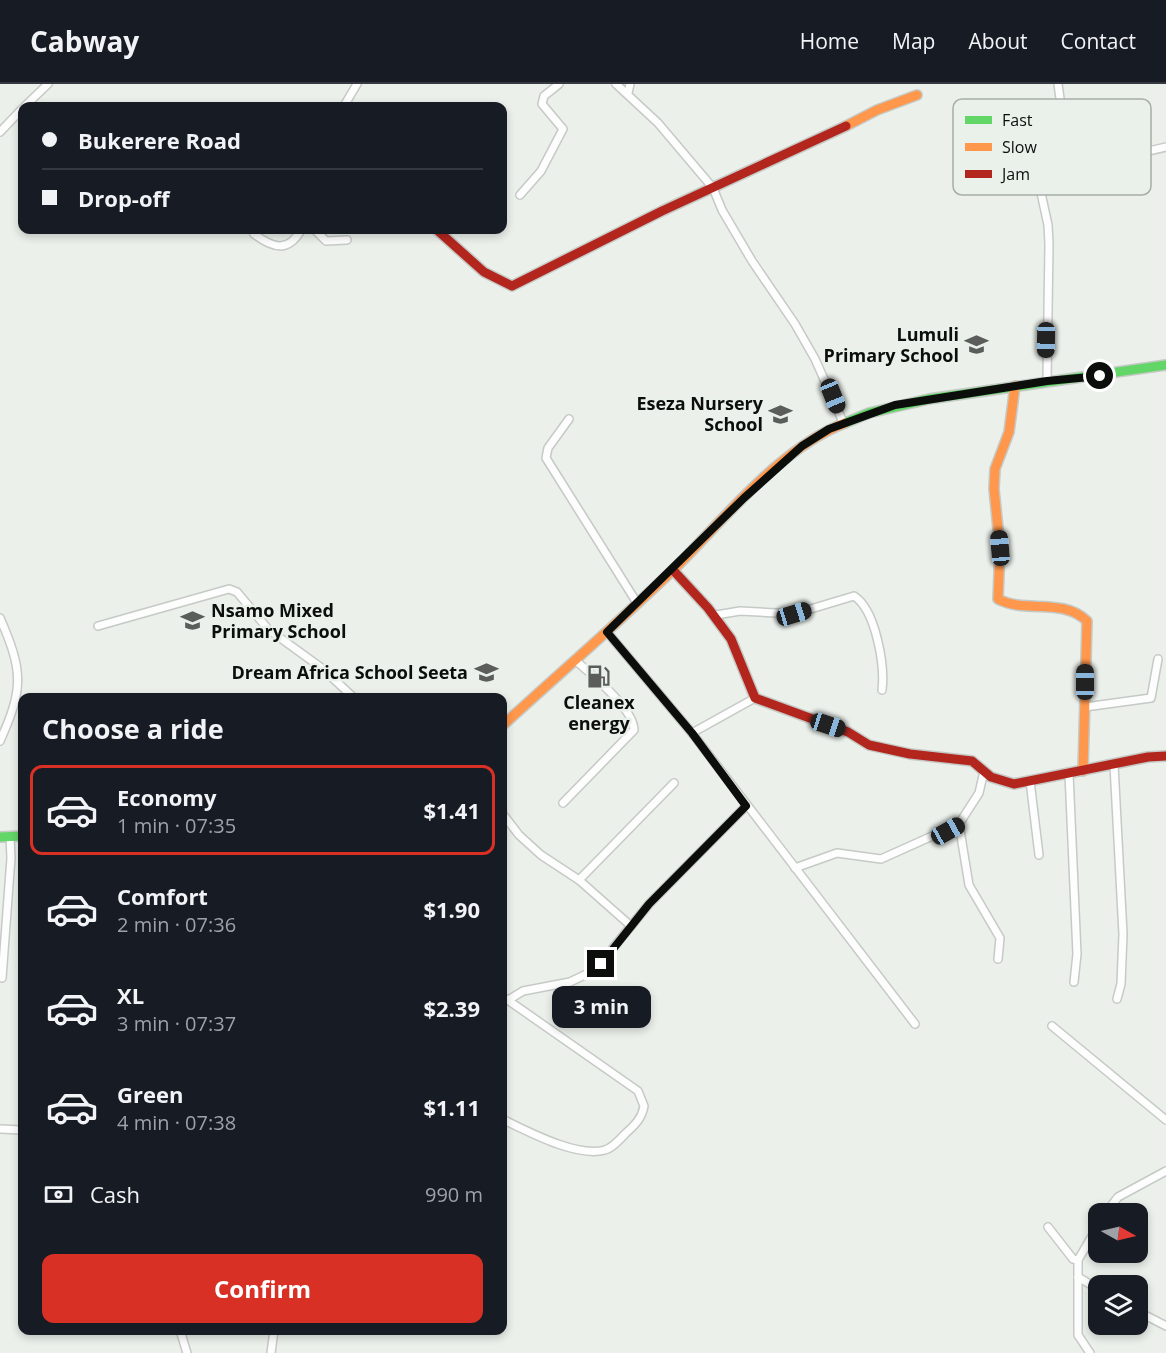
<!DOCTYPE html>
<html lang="en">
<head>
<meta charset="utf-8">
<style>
	:root { --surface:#171b24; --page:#20242c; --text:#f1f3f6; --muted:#9ea1a6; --line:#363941; --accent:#d93025 }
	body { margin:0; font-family:"Open Sans",sans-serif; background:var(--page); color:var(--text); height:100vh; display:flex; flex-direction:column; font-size:22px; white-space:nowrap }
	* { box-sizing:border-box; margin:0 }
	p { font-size:20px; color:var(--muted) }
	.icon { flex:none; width:33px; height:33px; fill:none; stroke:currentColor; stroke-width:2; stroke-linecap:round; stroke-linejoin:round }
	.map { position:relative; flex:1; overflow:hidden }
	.sheet { position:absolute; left:18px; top:609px; width:489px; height:642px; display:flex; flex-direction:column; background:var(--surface); border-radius:12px; box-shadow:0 3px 9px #0003 }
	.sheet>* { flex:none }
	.banner { position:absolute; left:18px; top:18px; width:489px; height:132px; border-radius:12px; box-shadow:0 3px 9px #0003; display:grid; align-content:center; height:132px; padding:0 24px; background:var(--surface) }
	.needle { width:39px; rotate:98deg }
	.fabs { position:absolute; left:1088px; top:1119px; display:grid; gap:12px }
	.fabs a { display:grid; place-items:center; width:60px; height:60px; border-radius:12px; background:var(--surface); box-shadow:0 3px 9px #0003; font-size:30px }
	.end { position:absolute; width:27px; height:27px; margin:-14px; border:8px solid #0c0e0c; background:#fff; box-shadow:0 0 0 3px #fff }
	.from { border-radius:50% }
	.bubble { position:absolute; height:42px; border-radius:12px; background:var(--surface); box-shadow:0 3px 9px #0003; font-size:20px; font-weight:700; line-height:42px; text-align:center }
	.car { position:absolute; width:18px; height:36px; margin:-18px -9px; border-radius:8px; box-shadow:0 0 4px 2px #0007; background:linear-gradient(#222 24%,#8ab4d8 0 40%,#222 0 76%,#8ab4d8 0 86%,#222 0) }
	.banner b { display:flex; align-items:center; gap:21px; height:57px; font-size:22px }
	.banner b+b { border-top:2px solid var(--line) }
	.banner i { width:15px; height:15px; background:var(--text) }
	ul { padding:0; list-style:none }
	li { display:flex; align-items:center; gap:18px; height:90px; margin:0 12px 9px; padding:0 12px; border:3px solid transparent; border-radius:12px }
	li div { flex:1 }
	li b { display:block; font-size:22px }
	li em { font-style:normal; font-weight:700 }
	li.current { border-color:var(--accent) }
	li>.icon { width:54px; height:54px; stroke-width:1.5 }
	h2 { padding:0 24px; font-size:27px; line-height:72px }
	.pay { display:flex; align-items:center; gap:15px; height:66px; padding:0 24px; font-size:22px }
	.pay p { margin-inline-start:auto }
	.action { display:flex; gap:12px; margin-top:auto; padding:12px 24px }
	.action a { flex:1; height:69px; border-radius:12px; background:var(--accent); color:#fff; font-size:24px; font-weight:700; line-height:69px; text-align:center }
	header { display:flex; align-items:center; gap:36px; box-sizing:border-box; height:84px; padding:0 30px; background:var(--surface); border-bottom:2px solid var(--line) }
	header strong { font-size:28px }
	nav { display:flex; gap:33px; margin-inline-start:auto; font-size:21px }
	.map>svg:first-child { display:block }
</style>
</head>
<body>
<header>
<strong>Cabway</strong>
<nav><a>Home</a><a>Map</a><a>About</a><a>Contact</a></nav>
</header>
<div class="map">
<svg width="1166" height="1269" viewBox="0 0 1166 1269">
	<rect width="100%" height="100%" fill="#ebf0eb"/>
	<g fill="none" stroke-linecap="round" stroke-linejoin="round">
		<defs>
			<g id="street">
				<path d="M616,0L658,39L713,104L722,126L752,177L795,240L815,275L843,338"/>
				<path d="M1058,0L1071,94"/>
				<path d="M628,9L630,0"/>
				<path d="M25,22L48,0"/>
				<path d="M344,22L357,0"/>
				<path d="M0,48L22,25"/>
				<path d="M1110,76L1166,63"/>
				<path d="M520,111L541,87L563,45L542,20L544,12L559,0"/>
				<path d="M315,146L326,157L347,156"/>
				<path d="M254,150C273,164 288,169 301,146"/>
				<path d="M1047,297L1049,160L1048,141L1026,40L1029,33L1061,28"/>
				<path d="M569,335L548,364L546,374L637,519"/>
				<path d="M716,531L740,527L794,530L854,512C876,526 885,582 882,606"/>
				<path d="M0,534C23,587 24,604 0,657"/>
				<path d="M98,542L229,505L237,508L268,545L323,585L354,614"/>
				<path d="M607,548L692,649L915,940"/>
				<path d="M1085,623L1151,614L1158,575"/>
				<path d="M692,649L755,614"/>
				<path d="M1114,681L1123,850L1121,900L1117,915"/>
				<path d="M984,687L979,709L959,740L969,801L1000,854L998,875"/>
				<path d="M1069,690L1077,870L1074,898"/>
				<path d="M1030,697L1039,771"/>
				<path d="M563,719L634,646C634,625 591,590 575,576"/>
				<path d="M502,729L519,751L541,771L579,796L631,842"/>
				<path d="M795,784L837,769L881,775L959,740"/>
				<path d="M579,796L674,699"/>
				<path d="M2,894L11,774L10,753"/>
				<path d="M502,912L638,1007L644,1022C642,1034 635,1041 626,1049C620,1055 613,1064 605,1066C577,1074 527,1047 502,1035"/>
				<path d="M510,915L523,907L570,898L595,886L649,820L746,722"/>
				<path d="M1052,942L1166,1036"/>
				<path d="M0,1045L22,1046"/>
				<path d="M1105,1130L1118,1113L1166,1087"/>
				<path d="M1048,1143L1073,1175L1078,1176L1098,1142"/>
				<path d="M1078,1176V1251L1090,1269"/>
				<path d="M1078,1193L1098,1205"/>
				<path d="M1137,1227L1166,1242"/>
				<path d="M180,1246L187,1269"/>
				<path d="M271,1269L274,1246"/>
			</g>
			<g id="fast">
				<path d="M845,339L869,329L929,315L1166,281"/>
				<path d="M0,753L22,752"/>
			</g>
			<g id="slow">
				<path d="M846,42L877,26L917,11"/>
				<path d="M1015,302L1009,348L995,385L994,405L1000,464L998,515C1026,530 1062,513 1087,537L1083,687"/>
				<path d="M502,642C559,590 618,539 673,486C724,436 778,365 845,339"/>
			</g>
			<g id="jam">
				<path d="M437,146L484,188L512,202L662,127L846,42"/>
				<path d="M673,486L708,524L731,555L755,614L848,648L869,661L910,670L972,677L991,693L1014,700L1148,673L1166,672"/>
			</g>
		</defs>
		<use href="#street" stroke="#c6cac6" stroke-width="10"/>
		<use href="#fast" stroke="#c6cac6" stroke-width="12"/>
		<use href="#slow" stroke="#c6cac6" stroke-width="12"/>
		<use href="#jam" stroke="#c6cac6" stroke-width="12"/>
		<use href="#street" stroke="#fcfdfc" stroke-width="7"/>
		<use href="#fast" stroke="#63d668" stroke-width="9"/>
		<use href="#slow" stroke="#ff974d" stroke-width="9"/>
		<use href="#jam" stroke="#b3261e" stroke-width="9"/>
	</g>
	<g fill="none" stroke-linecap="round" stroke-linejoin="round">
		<path stroke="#0c0e0c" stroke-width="8" d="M601,880L649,820L746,722L692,649L607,548L744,414L802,362L829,345L895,321L1047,297L1100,292"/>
	</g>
	<defs>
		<symbol id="school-bare" viewBox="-9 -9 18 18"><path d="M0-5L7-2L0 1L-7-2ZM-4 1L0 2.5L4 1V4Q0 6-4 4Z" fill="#5a5d5a" stroke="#eaf1ea" stroke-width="2.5" paint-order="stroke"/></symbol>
		<symbol id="fuel-bare" viewBox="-9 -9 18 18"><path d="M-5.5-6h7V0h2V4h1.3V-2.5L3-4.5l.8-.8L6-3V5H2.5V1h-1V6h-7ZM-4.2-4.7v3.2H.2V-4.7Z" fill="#5a5d5a" stroke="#eaf1ea" stroke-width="2.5" paint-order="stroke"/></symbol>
	</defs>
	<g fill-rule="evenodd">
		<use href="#school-bare" x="960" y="244" width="33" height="33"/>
		<use href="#school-bare" x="764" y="314" width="33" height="33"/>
		<use href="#school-bare" x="176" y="520" width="33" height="33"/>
		<use href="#school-bare" x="470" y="572" width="33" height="33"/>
		<use href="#fuel-bare" x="582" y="576" width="33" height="33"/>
	</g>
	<g text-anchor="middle" stroke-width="5" stroke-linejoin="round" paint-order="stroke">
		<g font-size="18" font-weight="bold" fill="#0c0e0c" stroke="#eaf1ea" text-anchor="end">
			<text x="959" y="257">Lumuli<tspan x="959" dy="21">Primary School</tspan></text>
			<text x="763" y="326">Eseza Nursery<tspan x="763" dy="21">School</tspan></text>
			<text x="211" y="533" text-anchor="start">Nsamo Mixed<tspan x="211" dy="21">Primary School</tspan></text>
			<text x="468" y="595">Dream Africa School Seeta</text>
			<text x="599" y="625" text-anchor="middle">Cleanex<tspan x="599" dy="21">energy</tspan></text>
		</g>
	</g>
	<rect x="953" y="15" width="198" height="96" rx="9" fill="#eaf1ea" stroke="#a7ada7" stroke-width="1.5"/>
	<rect x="965" y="32" width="27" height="8" fill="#63d668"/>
	<rect x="965" y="59" width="27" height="8" fill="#ff974d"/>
	<rect x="965" y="86" width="27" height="8" fill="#b3261e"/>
	<g font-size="16" fill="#0c0e0c">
		<text x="1002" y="42">Fast</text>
		<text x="1002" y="69">Slow</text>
		<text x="1002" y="96">Jam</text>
	</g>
</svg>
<div class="fabs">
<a><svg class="needle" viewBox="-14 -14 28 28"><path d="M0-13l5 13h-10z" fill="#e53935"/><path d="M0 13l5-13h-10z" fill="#9ea1a6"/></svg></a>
<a><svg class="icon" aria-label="layers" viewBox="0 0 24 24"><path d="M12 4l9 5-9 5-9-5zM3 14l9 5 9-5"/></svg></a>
</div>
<i class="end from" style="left:1100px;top:292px"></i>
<i class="end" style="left:601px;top:880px"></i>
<div class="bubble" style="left:552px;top:902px;width:99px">3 min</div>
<i class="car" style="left:1046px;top:256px;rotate:181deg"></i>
<i class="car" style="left:833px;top:312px;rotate:158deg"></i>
<i class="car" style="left:1000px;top:464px;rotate:355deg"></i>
<i class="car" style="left:794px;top:530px;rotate:73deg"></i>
<i class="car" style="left:1085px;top:598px;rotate:0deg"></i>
<i class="car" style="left:828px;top:641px;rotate:108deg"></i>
<i class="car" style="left:948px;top:747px;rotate:61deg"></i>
<div class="banner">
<b><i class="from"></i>Bukerere Road</b>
<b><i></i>Drop-off</b>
</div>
<section class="sheet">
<h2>Choose a ride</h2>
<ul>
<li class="current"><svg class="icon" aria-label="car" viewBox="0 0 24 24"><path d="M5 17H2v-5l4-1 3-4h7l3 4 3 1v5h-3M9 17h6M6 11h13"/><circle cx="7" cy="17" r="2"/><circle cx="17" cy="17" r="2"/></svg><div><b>Economy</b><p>1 min · 07:35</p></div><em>$1.41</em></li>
<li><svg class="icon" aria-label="car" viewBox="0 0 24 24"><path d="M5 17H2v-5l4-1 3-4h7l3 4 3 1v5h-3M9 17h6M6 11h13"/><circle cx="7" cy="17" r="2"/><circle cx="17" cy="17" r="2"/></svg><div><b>Comfort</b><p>2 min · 07:36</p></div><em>$1.90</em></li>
<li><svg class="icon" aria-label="car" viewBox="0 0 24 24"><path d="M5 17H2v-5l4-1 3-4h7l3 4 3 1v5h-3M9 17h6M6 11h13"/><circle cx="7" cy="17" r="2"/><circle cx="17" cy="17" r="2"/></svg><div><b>XL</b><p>3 min · 07:37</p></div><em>$2.39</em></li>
<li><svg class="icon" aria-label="car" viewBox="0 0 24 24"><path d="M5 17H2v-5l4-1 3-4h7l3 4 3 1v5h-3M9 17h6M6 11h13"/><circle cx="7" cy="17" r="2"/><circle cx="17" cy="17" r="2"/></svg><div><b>Green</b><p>4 min · 07:38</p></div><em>$1.11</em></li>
</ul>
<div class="pay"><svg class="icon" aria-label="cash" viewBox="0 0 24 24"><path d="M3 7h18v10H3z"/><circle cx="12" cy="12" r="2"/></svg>Cash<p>990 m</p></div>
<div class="action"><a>Confirm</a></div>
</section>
</div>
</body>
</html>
